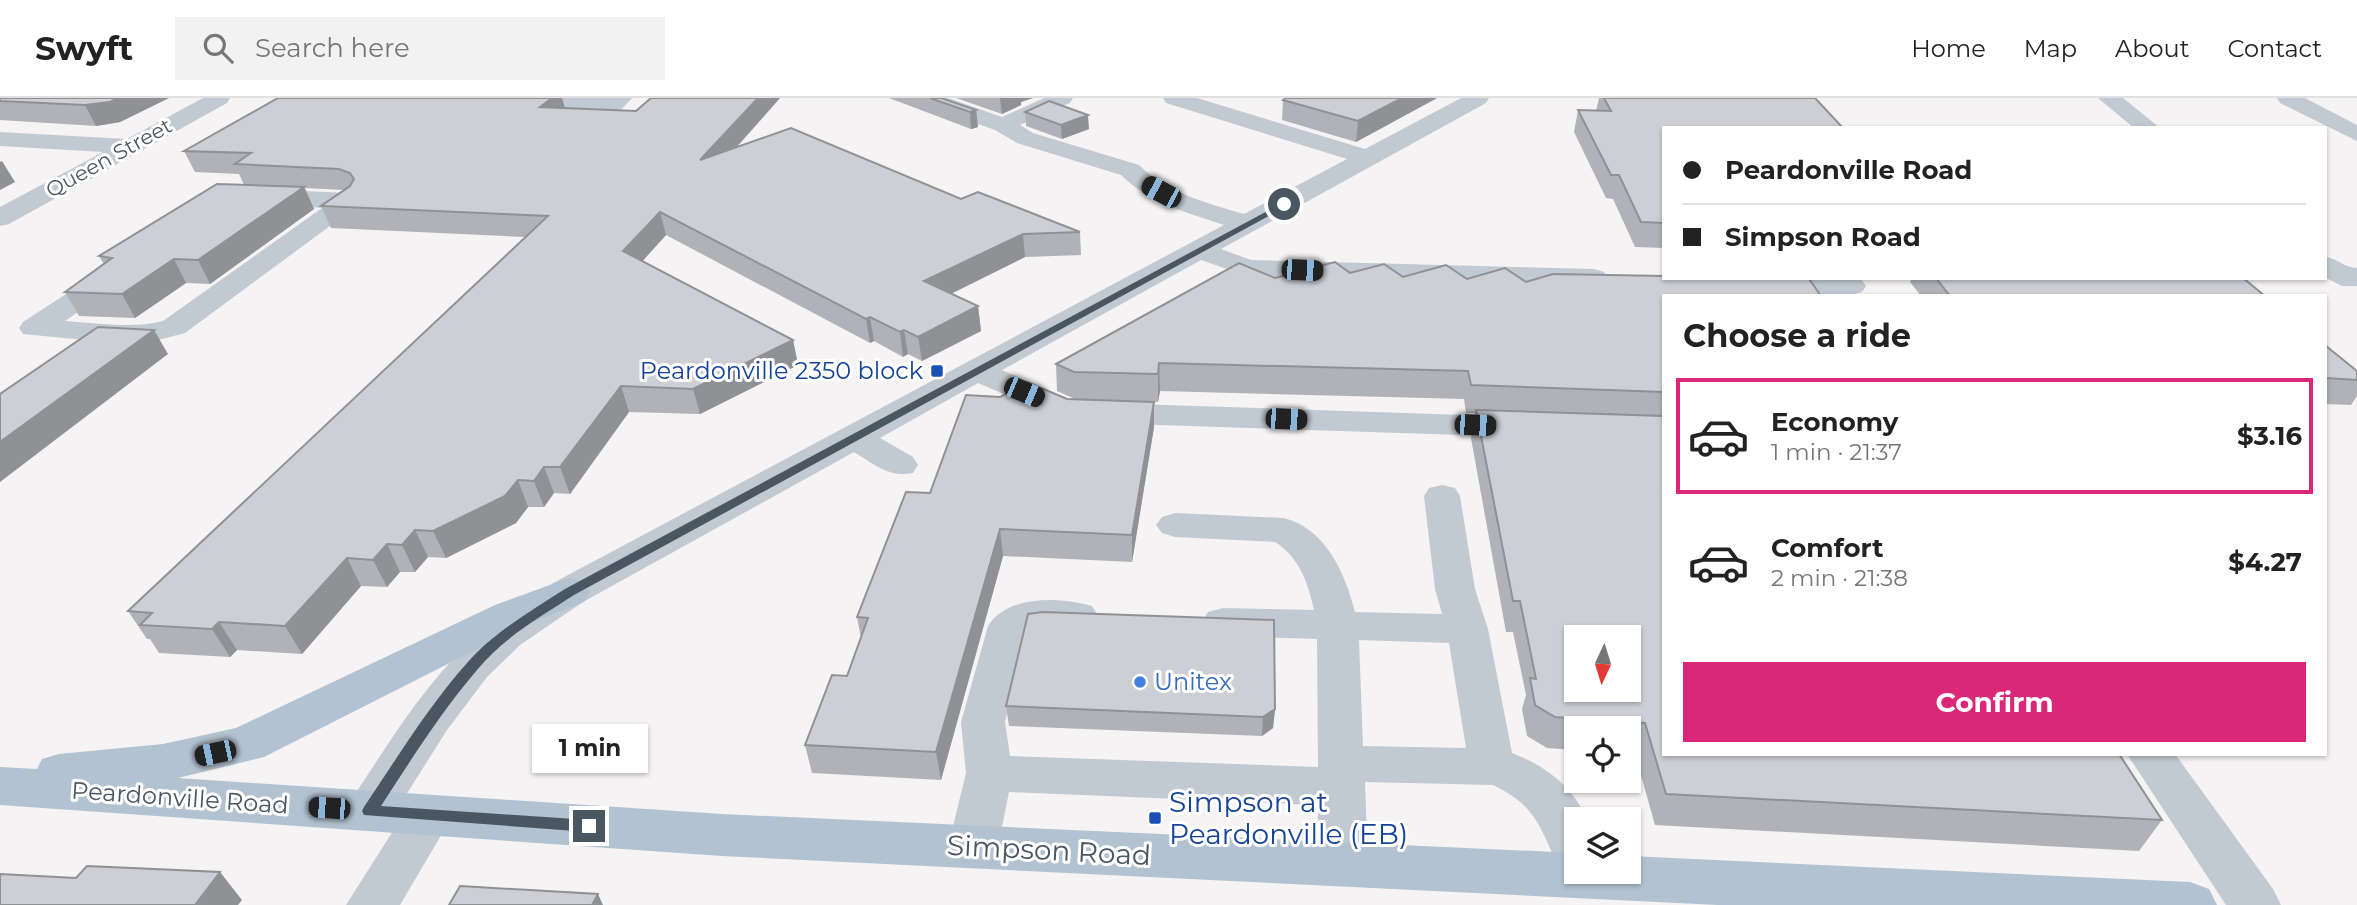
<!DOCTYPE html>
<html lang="en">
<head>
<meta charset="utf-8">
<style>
	:root { --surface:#fff; --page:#f2f2f2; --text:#222; --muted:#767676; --line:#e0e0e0; --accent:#db2777 }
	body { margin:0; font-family:Montserrat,sans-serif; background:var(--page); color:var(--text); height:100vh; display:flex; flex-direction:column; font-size:26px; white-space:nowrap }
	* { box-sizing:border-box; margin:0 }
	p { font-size:23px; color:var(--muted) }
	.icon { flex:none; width:38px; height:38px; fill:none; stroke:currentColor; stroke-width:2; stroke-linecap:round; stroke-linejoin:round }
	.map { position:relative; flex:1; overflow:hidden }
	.side { position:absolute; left:1662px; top:196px; width:665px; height:462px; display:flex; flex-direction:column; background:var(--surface); border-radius:0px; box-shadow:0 2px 5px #0004 }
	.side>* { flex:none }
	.guide { position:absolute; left:1662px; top:28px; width:665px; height:154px; border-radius:0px; box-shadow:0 2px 5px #0004; display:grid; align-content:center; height:154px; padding:0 21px; background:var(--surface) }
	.needle { width:46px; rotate:184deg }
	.controls { position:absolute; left:1564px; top:527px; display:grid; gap:14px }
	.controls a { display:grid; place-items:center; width:77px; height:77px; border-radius:0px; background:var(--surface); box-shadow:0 2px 5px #0004; font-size:35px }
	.end { position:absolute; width:32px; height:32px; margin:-16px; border:9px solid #4a5661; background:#fff; box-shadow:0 0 0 4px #fff }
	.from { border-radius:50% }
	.bubble { position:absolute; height:49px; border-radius:0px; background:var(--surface); box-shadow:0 2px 5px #0004; font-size:23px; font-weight:700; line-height:49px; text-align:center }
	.car { position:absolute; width:21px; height:42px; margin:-21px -10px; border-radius:9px; box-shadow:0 0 5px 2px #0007; background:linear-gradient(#222 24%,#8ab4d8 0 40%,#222 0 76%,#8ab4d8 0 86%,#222 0) }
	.guide b { display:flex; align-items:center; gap:24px; height:66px; font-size:26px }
	.guide b+b { border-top:2px solid var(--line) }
	.guide i { width:18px; height:18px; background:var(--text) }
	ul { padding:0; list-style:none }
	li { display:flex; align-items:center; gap:21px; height:116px; margin:0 14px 10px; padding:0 7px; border:4px solid transparent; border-radius:0px }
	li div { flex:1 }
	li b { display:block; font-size:26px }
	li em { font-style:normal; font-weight:700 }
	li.selected { border-color:var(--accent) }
	li>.icon { width:63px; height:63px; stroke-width:1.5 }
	h2 { padding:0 21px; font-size:32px; line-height:84px }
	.action { display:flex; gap:14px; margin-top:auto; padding:14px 21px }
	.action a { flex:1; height:80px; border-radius:0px; background:var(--accent); color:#fff; font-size:28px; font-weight:700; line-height:80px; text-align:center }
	header { display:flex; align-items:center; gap:42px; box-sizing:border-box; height:98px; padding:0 35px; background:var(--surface); border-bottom:2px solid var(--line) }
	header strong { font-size:33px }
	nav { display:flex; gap:38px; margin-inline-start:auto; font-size:24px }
	.search { width:490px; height:63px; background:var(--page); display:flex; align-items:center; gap:18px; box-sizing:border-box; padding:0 24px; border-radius:0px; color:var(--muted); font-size:26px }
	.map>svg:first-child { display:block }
</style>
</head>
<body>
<header>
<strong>Swyft</strong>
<div class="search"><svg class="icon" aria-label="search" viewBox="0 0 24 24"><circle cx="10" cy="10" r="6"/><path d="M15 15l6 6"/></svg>Search here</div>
<nav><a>Home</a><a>Map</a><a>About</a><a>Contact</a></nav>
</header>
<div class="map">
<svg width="2357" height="807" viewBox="0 0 2357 807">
	<rect width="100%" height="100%" fill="#f5f3f3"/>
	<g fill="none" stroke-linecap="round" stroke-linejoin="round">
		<g fill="#c1cad2" fill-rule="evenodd">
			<path d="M203,0H230L227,5L9,126L0,128V109L103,54L0,48V34L127,41Z"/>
			<path d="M439,0H632L622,11L614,13L450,7L442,5Z"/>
			<path d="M916,0H948L1002,19L1044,0H1073L1070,5L1020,27L1033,35L1139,67C1167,95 1207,105 1244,116L1347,61L1166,5L1163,0H1197L1365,51L1461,0H1489L1486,5L1221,151L1251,162L1594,171L1604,174L1608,180L1604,186L1594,189L1247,178L1201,162L1002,272L1075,304L1524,319L1536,322L1541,329L1536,336L1524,339L1069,324L978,285L880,340L913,359L918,367L913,375C889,380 874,366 854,354L583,504L520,547L487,579L447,632L387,727L370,732L353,727L346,713L353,699C388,647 421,591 467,547C492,522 524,504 555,484L1224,127C1188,115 1149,105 1121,77L1017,45L995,32L919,5Z"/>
			<path d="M2098,0H2123L2160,30H2134Z"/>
			<path d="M2277,0H2305L2357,27V43L2280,5Z"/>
			<path d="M261,91L348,95L357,98L361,103L357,108L185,235L151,244L95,243L23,236L19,230L23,224L89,181L99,178L109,181L113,187L109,193L65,223C96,225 132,231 163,223L322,110L252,104L248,99L252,94Z"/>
			<path d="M2326,159C2338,161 2345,170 2357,170V188H2342L2326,180Z"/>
			<path d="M1753,180H1856L1862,182L1866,188L1862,194L1852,197L1764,194L1754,191L1750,185Z"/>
			<path d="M1442,387L1455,390L1460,398L1475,491L1488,531L1512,655C1546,668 1572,688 1587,721H1577V774H1583L1577,776L1559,770C1540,730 1537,708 1493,687L1365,684L1368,767L1361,782L1343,788L1325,782L1318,767V707L1009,694L998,749L990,763L973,769L956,763L948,749L966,675L961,624L988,528C1008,496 1061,499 1092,508L1098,518L1092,528C1072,534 1046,524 1028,535L1005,624L1010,658L1318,669L1317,541L1223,538L1208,534L1202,524L1208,514L1223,510L1314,512C1308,485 1300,460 1275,444L1175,439L1162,435L1156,427L1162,419L1175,415L1284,420C1326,431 1345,475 1355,514L1442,516L1435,491L1424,398L1429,390ZM1359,542L1449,545L1466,650L1363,648Z"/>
			<path d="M2127,656H2175L2273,791L2281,807H2226Z"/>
			<path d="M429,698L446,703L453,717L400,807H346L412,703Z"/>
		</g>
		<path fill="#b3c2d1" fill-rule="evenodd" d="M569,480L584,484L590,494L584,504L525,527L264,659L178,680L722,716L1577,755V774H1629V758L2190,784L2209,791L2217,807H1718L722,758L0,707V669L37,671L42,661L59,656L163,646L236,630L495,507Z"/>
	</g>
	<g fill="#b0b2b7">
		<path d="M0,0H169L120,24L96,28L0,22Z"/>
		<path d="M278,0H562L565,10L636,13L780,0L736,50L961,101L1080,134L1081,157L1025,159L951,196L978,208L981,233L922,263L908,256L903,259L874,243L870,245L666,137L642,163L793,242L798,267L700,316L629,314L570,396L554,395L544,409H528L516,425L446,460L428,459L415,474H400L387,489L361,488L302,556L237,552L230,559L159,555L150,541H147L128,513L525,139L331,130L321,108L343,92L305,90L314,111L210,186L186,185L135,220L79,218L65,194L104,166L99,158L244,87L239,76L195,74L184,53Z"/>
		<path d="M889,0H942L976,12L978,29L971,31Z"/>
		<path d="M956,0H1033L1021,4V7L1002,16Z"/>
		<path d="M1437,0L1356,44L1282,22L1283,2Z"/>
		<path d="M1599,0H1815L1664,30V150L1635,149L1613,101L1606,100L1574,34L1578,12L1596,13Z"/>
		<path d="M1025,14L1089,31L1062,41L1026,28Z"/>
		<path d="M1350,175L1403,179L1526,184L1664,198V656L2162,722L2139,753L1655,727L1635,656H1629V630H1577V652L1547,650L1527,638L1522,611L1526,597L1513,534H1506L1471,340L1475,315H1466L1464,301L1160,293L1158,304H1154V329L1132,464L1003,458L941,682L812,675L805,647L847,578L861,540L857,519L930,395L1067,301H1075L1057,293L1056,266L1275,180Z"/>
		<path d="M1912,180H2243L2265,198H1921L1910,184Z"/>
		<path d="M2326,248L2357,273V298L2351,307L2326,306Z"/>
		<path d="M1006,608L1275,611L1273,630L1262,638L1009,628Z"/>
	</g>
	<g fill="#909195">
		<path d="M118,0H169L120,24L96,28L85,7Z"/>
		<path d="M552,0H562L566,14L540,9Z"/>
		<path d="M758,0H780L705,84L700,62Z"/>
		<path d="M1000,0H1033L1021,4V7L1002,16Z"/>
		<path d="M1402,0H1437L1356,44L1358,23Z"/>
		<path d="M976,12L978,29L971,31L970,14Z"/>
		<path d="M1088,17L1089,31L1062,41L1061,27Z"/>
		<path d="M2,63L15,84L0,92V64Z"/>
		<path d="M304,89L314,111L210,186L198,162Z"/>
		<path d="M660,114L666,137L630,177L623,153Z"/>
		<path d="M1023,136L1025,159L928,207L924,183Z"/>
		<path d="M174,161L186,185L135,220L122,196Z"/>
		<path d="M978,208L981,233L922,263L918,239Z"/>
		<path d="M870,219L874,243L870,245L866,221Z"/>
		<path d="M154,232L168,256L0,384V344Z"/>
		<path d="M904,232L908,256L903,259L900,234Z"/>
		<path d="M793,242L798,267L700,316L693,291Z"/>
		<path d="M1159,265L1160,293L1158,304V276Z"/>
		<path d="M621,288L629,314L570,396L560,369Z"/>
		<path d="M1154,304V329L1132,464V437Z"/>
		<path d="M544,369L554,395L544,409L534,383Z"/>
		<path d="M518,382L528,409L516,425L446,460L433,433Z"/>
		<path d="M1000,431L1003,458L941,682L936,654Z"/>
		<path d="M415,432L428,459L415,474L402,447Z"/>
		<path d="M387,446L400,474L387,489L373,462Z"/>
		<path d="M347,460L361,488L302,556L285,528Z"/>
		<path d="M219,524L237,552L230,559L212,531Z"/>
		<path d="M1275,611L1273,630L1262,638L1263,619Z"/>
		<path d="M220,774L242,802L238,807H195Z"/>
		<path d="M598,796L603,807H592Z"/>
	</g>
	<g fill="#cdcfd5" stroke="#909195" stroke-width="2" fill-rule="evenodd">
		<path d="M0,0H118L110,4L85,7L0,3Z"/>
		<path d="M278,0H552L540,9L636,13L651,0H758L700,62L791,30L961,101L978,94L1080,134L1023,136L924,183L978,208L918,239L904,232L900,234L870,219L866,221L660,114L623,153L793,242L693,291L621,288L560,369H544L534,383L518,382L505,398L433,433L415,432L402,447L387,446L373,462L347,460L285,528L219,524L212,531L140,527L152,515L128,513L548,118L321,108L350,88L354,81L350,75L339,71L235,66L251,55L184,53Z"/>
		<path d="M930,0H941L976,12L970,14Z"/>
		<path d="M1286,0H1402L1358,23L1283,2Z"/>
		<path d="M1604,0H1815L1843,30H1664V125L1641,124L1619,77H1611L1578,12L1611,13Z"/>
		<path d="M1049,3L1088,17L1061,27L1025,14Z"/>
		<path d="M217,86L304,89L198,162L174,161L122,196L65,194L112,160L99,158Z"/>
		<path d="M1335,164L1350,175L1384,166L1403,179L1446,167L1467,181L1505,170L1526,184L1553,176L1664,178V180L1809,181L1821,198H1664V294L1471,287L1468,273L1159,265L1158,276L1074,274L1056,266L1239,165L1275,180Z"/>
		<path d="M1936,180H2243L2265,198H1950Z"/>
		<path d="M98,229L154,232L0,344V296Z"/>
		<path d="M2326,248L2357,273V282L2326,280Z"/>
		<path d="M1027,284L1067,301L1154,304L1132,437L1000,431L936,654L805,647L832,577L847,578L868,520L857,519L906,394L930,395L966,297L1000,299Z"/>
		<path d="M1476,312L1664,318V656H2119L2162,722L1666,696L1645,625L1555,619L1535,607L1530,580L1536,581L1520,503H1513ZM1577,539H1629V592H1577Z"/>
		<path d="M1043,514L1274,522L1275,611L1263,619L1006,608L1028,516Z"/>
		<path d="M87,768L220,774L195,807H0V776L76,780Z"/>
		<path d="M460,788L598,796L592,807H449Z"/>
	</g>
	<path fill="#4a5661" d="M1284,104L1287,108L574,497C540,519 503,540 477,572C441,614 411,662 381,708L589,722L596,728L594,732L589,734L364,717L362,713L364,709C397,660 428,609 467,565C494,534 531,513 565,491Z"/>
	<g fill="#1a4fb4" stroke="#fff" stroke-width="2.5">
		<rect x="930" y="266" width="14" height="14" rx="3.5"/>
		<rect x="1148" y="713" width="14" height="14" rx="3.5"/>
	</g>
	<circle fill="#3f7fe0" stroke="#fff" stroke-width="2.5" cx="1140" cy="584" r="7"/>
	<g text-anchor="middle" stroke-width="6" stroke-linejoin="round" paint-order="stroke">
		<g font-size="21" fill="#4a5661" stroke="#fff">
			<text transform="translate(109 60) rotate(-29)" y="7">Queen Street</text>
		</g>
		<g font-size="24" fill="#164399" stroke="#fff" text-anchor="end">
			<text x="923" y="281">Peardonville 2350 block</text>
		</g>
		<g font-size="24" fill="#366cbe" stroke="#fff" text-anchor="start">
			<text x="1154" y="592">Unitex</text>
		</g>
		<g font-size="24" fill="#4a5661" stroke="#fff">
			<text transform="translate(180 700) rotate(4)" y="8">Peardonville Road</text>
		</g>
		<g font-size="28" fill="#164399" stroke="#fff" text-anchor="start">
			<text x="1169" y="714">Simpson at<tspan x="1169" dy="32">Peardonville (EB)</tspan></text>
		</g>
		<g font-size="28" fill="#4a5661" stroke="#fff">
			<text transform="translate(1049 752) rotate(3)" y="10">Simpson Road</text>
		</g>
	</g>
</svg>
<div class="controls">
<a><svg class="needle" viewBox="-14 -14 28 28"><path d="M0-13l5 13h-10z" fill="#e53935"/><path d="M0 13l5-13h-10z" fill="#767676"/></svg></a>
<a><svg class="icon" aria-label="locate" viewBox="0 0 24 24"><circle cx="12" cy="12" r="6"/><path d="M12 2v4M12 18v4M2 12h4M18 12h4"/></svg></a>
<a><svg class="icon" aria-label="layers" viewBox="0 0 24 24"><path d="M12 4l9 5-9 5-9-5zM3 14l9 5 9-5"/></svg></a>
</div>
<i class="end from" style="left:1284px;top:106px"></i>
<i class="end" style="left:589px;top:728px"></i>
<div class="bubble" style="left:532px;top:626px;width:116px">1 min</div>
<i class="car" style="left:1161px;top:94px;rotate:298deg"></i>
<i class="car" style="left:1302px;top:172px;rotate:92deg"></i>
<i class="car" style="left:1024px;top:294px;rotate:113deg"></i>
<i class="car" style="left:1286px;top:321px;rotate:92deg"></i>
<i class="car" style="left:1475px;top:327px;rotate:92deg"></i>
<i class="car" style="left:215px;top:655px;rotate:258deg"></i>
<i class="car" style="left:329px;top:710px;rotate:274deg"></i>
<div class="guide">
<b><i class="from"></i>Peardonville Road</b>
<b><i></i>Simpson Road</b>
</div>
<section class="side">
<h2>Choose a ride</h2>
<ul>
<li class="selected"><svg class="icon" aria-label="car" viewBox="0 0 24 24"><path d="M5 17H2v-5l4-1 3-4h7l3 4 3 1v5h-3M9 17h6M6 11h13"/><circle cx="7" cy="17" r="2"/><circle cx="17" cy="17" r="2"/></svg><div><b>Economy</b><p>1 min · 21:37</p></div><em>$3.16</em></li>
<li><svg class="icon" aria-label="car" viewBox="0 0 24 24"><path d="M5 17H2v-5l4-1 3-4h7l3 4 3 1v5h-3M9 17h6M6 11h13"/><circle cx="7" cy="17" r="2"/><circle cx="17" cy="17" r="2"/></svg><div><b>Comfort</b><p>2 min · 21:38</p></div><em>$4.27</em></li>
</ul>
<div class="action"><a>Confirm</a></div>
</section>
</div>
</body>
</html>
